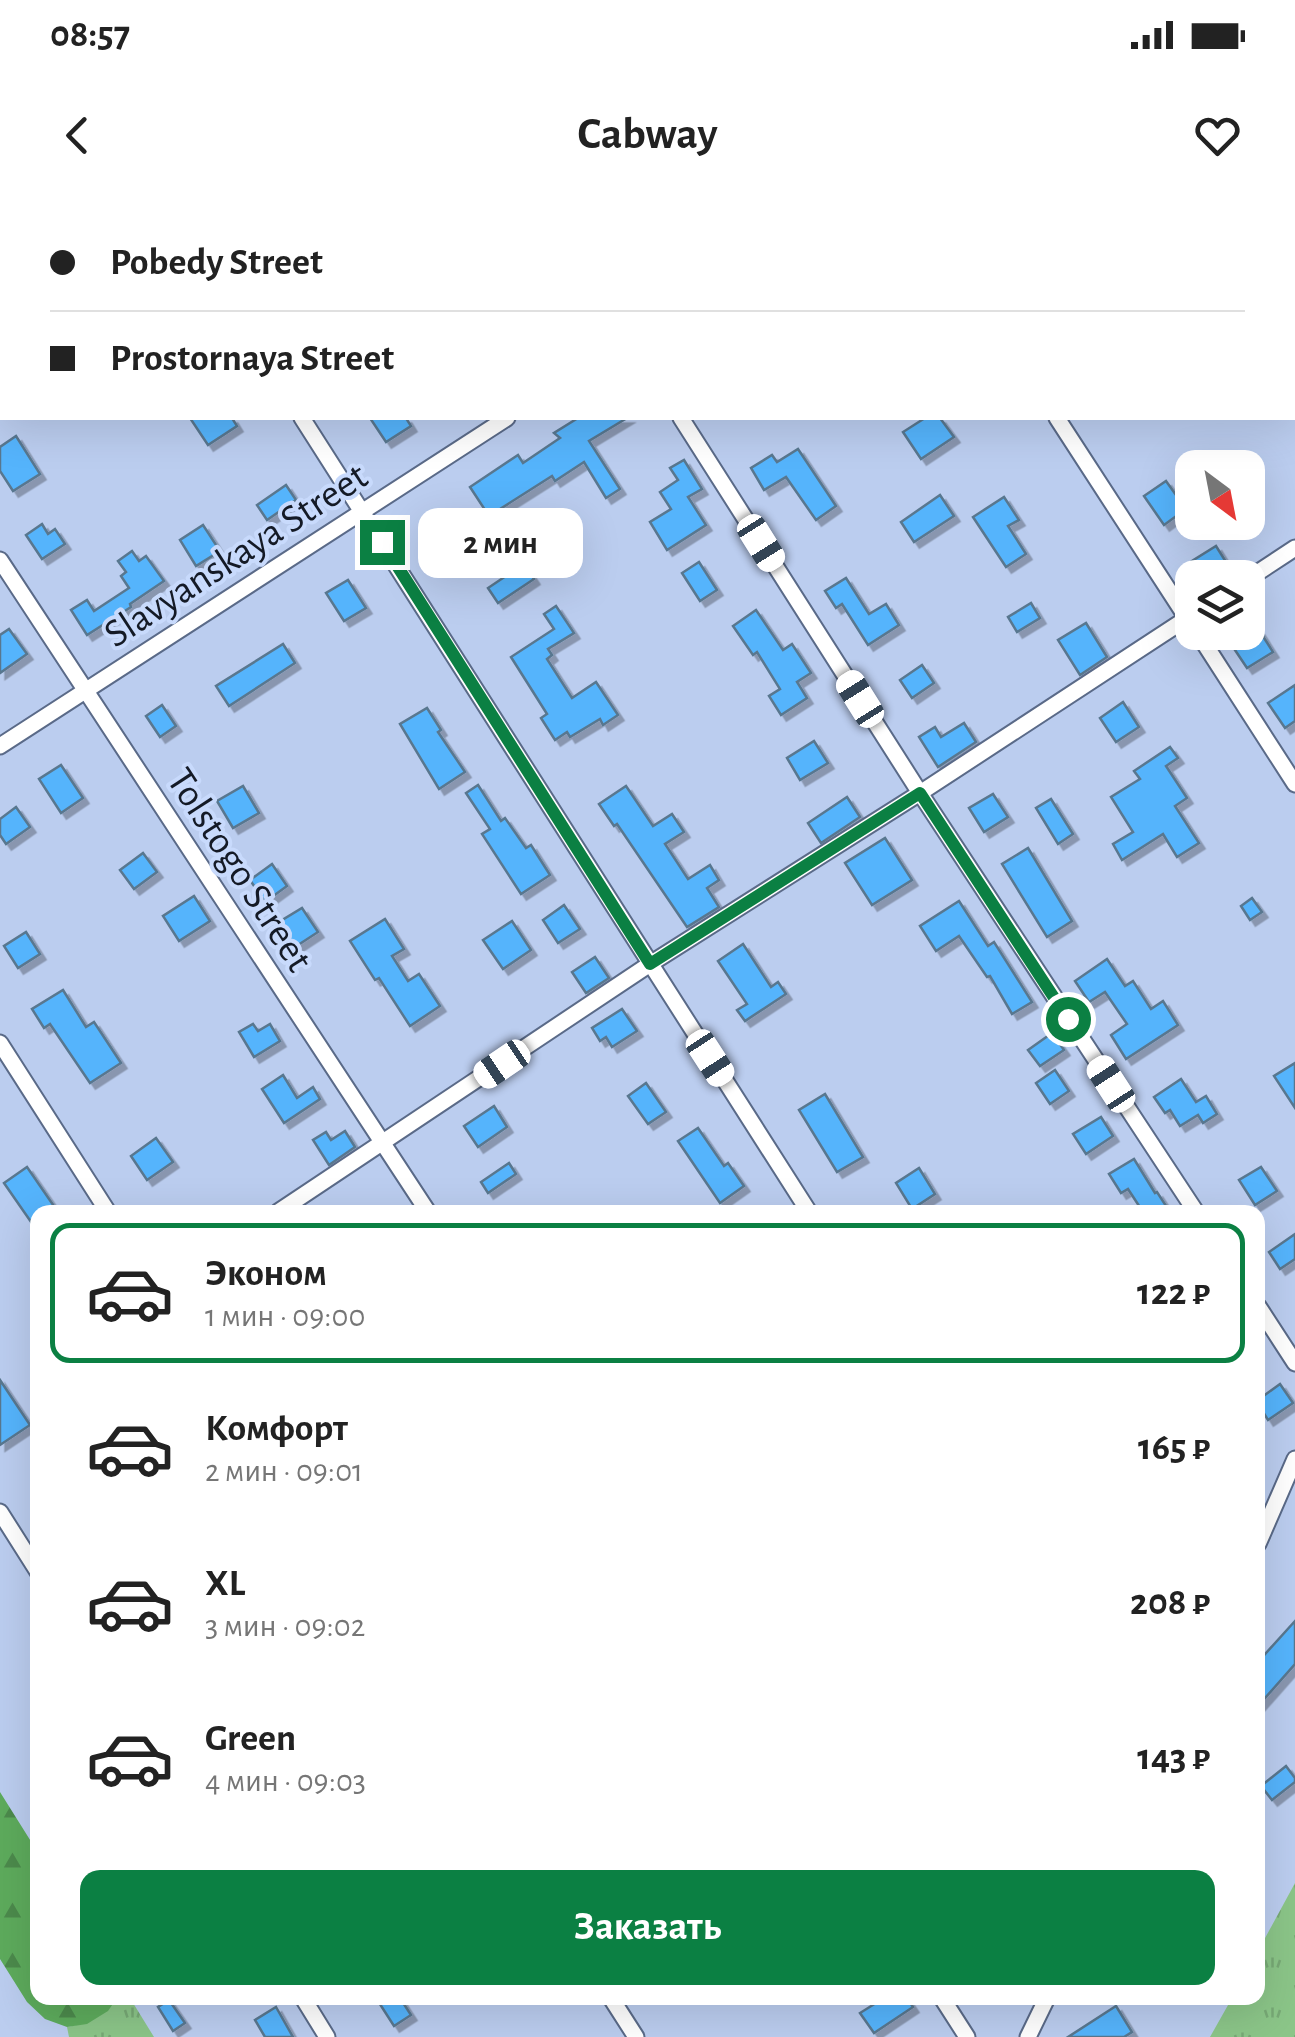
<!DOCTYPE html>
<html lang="ru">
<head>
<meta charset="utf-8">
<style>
	:root { --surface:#fff; --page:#f6f6f6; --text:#222; --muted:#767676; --line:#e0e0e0; --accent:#0b8043 }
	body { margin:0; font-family:"Alegreya Sans",sans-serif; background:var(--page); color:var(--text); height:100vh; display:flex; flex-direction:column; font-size:38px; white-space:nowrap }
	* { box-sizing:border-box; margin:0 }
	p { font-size:32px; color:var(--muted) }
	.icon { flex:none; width:55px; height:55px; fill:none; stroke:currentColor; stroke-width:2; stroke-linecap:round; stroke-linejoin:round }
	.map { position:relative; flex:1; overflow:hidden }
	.drawer { position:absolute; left:30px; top:1005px; width:1235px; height:800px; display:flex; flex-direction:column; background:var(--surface); border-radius:20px; box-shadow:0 10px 40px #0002 }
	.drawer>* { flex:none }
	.hud { position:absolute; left:0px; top:0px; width:1295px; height:220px; box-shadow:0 10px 40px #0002; display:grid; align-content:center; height:220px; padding:0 50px; background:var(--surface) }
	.needle { width:65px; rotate:148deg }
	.tools { position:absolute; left:1175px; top:250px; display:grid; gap:20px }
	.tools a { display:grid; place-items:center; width:90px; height:90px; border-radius:20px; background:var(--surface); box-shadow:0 10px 40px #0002; font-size:50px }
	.end { position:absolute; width:45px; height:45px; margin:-22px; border:12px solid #0b8043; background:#fff; box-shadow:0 0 0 5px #fff }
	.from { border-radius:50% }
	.bubble { position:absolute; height:70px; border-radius:20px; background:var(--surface); box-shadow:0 10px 40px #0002; font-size:32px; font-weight:700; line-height:70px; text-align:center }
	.car { position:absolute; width:30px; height:60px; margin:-30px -15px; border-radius:12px; box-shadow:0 0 8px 2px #0007; background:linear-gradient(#fff 24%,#345 0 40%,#fff 0 76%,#345 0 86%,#fff 0) }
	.hud b { display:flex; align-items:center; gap:35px; height:95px; font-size:38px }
	.hud b+b { border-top:2px solid var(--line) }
	.hud i { width:25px; height:25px; background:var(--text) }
	ul { padding:18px 0 0; list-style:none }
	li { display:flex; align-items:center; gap:30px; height:140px; margin:0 20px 15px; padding:0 30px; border:5px solid transparent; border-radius:20px }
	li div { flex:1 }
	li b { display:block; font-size:38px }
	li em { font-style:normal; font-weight:700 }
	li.active { border-color:var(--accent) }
	li>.icon { width:90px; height:90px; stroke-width:1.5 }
	.cta { display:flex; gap:20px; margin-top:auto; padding:20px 50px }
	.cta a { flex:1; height:115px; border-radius:20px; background:var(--accent); color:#fff; font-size:40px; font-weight:700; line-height:115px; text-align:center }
	.status { display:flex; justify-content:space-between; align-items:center; height:70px; padding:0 50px; background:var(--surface); direction:ltr }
	.status svg { height:28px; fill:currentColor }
	header { display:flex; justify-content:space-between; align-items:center; height:130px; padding:0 50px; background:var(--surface); font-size:45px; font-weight:700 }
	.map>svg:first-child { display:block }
</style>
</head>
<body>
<div class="status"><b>08:57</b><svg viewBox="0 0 49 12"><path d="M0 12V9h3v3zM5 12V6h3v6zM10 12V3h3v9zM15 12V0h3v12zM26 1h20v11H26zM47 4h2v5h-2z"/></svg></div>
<header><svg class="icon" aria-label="back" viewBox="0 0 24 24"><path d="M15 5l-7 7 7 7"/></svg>Cabway<svg class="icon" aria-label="heart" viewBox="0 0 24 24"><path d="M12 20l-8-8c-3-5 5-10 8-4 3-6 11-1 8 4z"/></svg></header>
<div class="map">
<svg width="1295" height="1837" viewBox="0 0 1295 1837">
	<defs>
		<pattern id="grass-tufts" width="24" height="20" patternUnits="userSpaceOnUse" patternTransform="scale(2.5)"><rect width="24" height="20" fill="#8bc588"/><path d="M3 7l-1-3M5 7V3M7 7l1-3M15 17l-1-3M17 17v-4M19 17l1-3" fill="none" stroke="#77a975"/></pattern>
		<pattern id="forest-firs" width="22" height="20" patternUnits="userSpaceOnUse" patternTransform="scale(2.5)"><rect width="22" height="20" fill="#5dab5c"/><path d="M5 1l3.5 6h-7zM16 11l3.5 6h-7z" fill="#4c8a4c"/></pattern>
		<filter id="shadow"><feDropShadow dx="5.5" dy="5.5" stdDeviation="0" flood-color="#0004"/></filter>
	</defs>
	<rect width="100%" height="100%" fill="#bbcdef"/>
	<g fill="url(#grass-tufts)">
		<path d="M1295,1683V1837H1210L1232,1798H1258V1751Z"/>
		<path d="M117,1798H130L154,1837H69L67,1827C90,1823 104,1816 117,1798Z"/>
	</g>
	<path fill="url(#forest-firs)" d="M0,1592L37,1651L38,1798H117L108,1811L87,1824L67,1827L45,1819L27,1802L0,1759Z"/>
	<g fill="#54b4fc" stroke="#59778f" stroke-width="2.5" filter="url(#shadow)">
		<path d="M190,218H232L237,226L208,245Z"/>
		<path d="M370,218H406L411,226L386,242Z"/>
		<path d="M578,218H627L589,241L620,289L606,298L584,262L555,281L552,276L489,316L470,287L518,255L523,263L560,238L554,233Z"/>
		<path d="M925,218H940L954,237L921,259L903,232Z"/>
		<path d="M16,236L40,274L13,291L0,271V247Z"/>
		<path d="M798,249L836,306L816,320L786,277L764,290L751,268L772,255L777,262Z"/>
		<path d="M684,260L702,289L688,297L706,325L667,350L650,322L671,309L660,292L678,280L670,268Z"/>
		<path d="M1166,281L1186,309L1164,325L1144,296Z"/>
		<path d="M286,285L296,300L267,320L257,305Z"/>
		<path d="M940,295L954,316L914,342L901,322Z"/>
		<path d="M1004,297L1019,320L1008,326L1026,354L1006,367L973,317Z"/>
		<path d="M42,324L48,334L55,329L65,344L42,359L26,335Z"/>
		<path d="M203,325L220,351L196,366L180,340Z"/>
		<path d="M1216,346L1231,370L1219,378H1202L1192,361Z"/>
		<path d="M132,351L139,361L146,356L164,381L130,404L131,407L87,435L71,410L87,400L94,411L129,388L121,376L126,372L118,361Z"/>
		<path d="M699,362L717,390L700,401L682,373Z"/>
		<path d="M524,364L534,379L498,403L488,388Z"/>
		<path d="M846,378L869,414L886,404L899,425L868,445L842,404L836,408L825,391Z"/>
		<path d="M348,380L366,408L344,421L326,393Z"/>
		<path d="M1031,403L1040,418L1017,432L1008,417Z"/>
		<path d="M556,406L574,433L548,449L552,455L547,459L572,498L596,482L618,515L603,525L600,519L570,537L567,532L555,540L541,518L547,514L511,457L554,429L544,414Z"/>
		<path d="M756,410L783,450L792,444L811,473L797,482L807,498L781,515L769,496L780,489L757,452L753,455L733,426Z"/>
		<path d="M1086,423L1107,457L1080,475L1058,440Z"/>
		<path d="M9,429L27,454L0,473V435Z"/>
		<path d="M1259,430L1273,452L1247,468L1233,447Z"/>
		<path d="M283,444L295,463L229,506L216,486Z"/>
		<path d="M922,465L934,483L912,498L900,480Z"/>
		<path d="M1295,485V521L1285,528L1268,503Z"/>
		<path d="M1123,502L1139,527L1116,542L1100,518Z"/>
		<path d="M162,505L176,526L160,537L146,516Z"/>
		<path d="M427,508L441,530L438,532L465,572L439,589L400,524Z"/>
		<path d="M964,523L976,542L938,567L919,537L935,527L941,537Z"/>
		<path d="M814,541L828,563L800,580L787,558Z"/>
		<path d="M1170,547L1178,558L1166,566L1187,598L1175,606L1199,643L1177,657L1163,634L1122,660L1113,644L1133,632L1111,597L1140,579L1134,571Z"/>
		<path d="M61,565L83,598L61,613L39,579Z"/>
		<path d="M478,585L501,621L505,618L526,648L531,645L550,675L521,694L482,634L490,629L466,593Z"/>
		<path d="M243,586L259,613L233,628L217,601Z"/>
		<path d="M626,586L653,626L672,614L684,632L665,644L688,679L710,665L719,680L707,688L719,707L687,727L617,624L614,626L599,604Z"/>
		<path d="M993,594L1008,617L984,632L969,608Z"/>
		<path d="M847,597L860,617L821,643L808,623Z"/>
		<path d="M1051,599L1073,634L1058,644L1036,608Z"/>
		<path d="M16,607L30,627L6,644L0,635V619Z"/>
		<path d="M885,638L912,680L872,705L845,663Z"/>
		<path d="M1028,648L1072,721L1047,737L1002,664Z"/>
		<path d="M143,653L157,672L134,689L120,670Z"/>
		<path d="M272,664L287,686L265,702L250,680Z"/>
		<path d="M194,696L210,721L179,741L163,716Z"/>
		<path d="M1252,698L1262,712L1250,720L1241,706Z"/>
		<path d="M959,701L988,746L994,742L1032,802L1012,814L990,776L987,777L959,736L936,751L920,726Z"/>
		<path d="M564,705L580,729L558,743L543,720Z"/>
		<path d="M302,708L318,732L295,747L279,722Z"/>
		<path d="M385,719L404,749L392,756L408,781L419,774L440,806L410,826L379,778L375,780L350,741Z"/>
		<path d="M512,721L531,750L503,769L483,740Z"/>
		<path d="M26,732L40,754L18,768L4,746Z"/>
		<path d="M743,744L771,787L778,782L786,794L745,821L737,810L747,804L718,761Z"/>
		<path d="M595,757L609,778L586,793L572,772Z"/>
		<path d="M1107,759L1125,786L1133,781L1151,809L1163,801L1178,825L1126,859L1111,835L1127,824L1105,792L1089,802L1075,781Z"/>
		<path d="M63,790L86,827L94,822L121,863L90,883L50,824L44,828L32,809Z"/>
		<path d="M622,809L637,831L612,847L606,837L600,841L592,828Z"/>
		<path d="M253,824L258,831L270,824L280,841L254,857L239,832Z"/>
		<path d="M1052,833L1064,850L1040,866L1028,850Z"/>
		<path d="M1295,863V908L1274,876Z"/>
		<path d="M1055,870L1069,891L1050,904L1036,883Z"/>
		<path d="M283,875L297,898L313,887L320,899L284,923L262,889Z"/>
		<path d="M1181,879L1196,902L1206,896L1217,914L1203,923L1198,915L1180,926L1170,910L1165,913L1154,897Z"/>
		<path d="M646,883L666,912L648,924L628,896Z"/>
		<path d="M825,894L863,957L837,972L799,910Z"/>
		<path d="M494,906L507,927L478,947L464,926Z"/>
		<path d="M1101,917L1113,936L1086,954L1073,934Z"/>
		<path d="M698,928L724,966L728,963L744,986L720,1003L678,941Z"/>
		<path d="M345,931L355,947L329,965L313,940L326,932L331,940Z"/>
		<path d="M156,938L173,962L147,980L131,956Z"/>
		<path d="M1134,959L1155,993L1157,992L1170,1012H1143L1128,989L1121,993L1109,974Z"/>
		<path d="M509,963L516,974L488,993L481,982Z"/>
		<path d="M27,967L58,1012H38V1032L4,983Z"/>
		<path d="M1261,967L1277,991L1255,1005L1239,980Z"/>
		<path d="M919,968L935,994L912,1009L896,983Z"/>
		<path d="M1295,1034V1059L1280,1069L1269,1052Z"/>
		<path d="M0,1180L30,1225L0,1245Z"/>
		<path d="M1280,1184L1293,1203L1268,1220L1258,1204V1200Z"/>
		<path d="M1295,1421V1464L1258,1506V1462Z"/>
		<path d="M1286,1566L1295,1578V1582L1272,1600L1261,1586Z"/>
		<path d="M376,1798H400L411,1815L394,1826Z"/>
		<path d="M884,1798H907L913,1807L874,1833L860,1813Z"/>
		<path d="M169,1800L185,1823L173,1831L158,1807Z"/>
		<path d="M1116,1806L1132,1832L1124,1837H1068Z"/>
		<path d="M276,1807L293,1837H265L255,1820Z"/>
	</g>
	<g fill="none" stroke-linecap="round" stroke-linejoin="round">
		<defs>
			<g id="minor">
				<path d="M160,0L161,2"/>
				<path d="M539,0L540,2"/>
				<path d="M823,0L825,2"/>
				<path d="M916,0L918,2"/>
				<path d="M1214,0L1215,2"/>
				<path d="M838,2L842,0"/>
				<path d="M1292,123L1295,127"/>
				<path d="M302,218L809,1012"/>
				<path d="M681,218L920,593L1196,1012"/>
				<path d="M1057,218L1192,426"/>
				<path d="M0,360L428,1012"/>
				<path d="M1248,379L1295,348"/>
				<path d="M1197,432L1295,584"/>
				<path d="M0,546L507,218"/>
				<path d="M0,843L108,1012"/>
				<path d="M278,1012L650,764L920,593L1192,415"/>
				<path d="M1258,1106L1295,1163"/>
				<path d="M0,1312L38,1372"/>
				<path d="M1258,1344L1295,1259"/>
				<path d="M303,1798L327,1837"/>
				<path d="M611,1798L636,1837"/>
				<path d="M942,1798L967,1837"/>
				<path d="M1028,1837L1047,1798"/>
			</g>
		</defs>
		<use href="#minor" stroke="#5a6a88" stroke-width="19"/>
		<use href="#minor" stroke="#fff" stroke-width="15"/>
	</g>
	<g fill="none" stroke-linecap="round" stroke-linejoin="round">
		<path stroke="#0b8043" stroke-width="12" d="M382,342L650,764L920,593L1068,819"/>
	</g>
	<g text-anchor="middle" stroke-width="8" stroke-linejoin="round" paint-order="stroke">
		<g font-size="40" fill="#141a26" stroke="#c8dafc">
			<text transform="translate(235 354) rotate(-33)" y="14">Slavyanskaya Street</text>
			<text transform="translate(241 669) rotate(57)" y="14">Tolstogo Street</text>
		</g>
	</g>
</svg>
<div class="tools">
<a><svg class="needle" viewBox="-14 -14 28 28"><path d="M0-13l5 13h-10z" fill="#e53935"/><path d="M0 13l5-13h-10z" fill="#767676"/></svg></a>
<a><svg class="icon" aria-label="layers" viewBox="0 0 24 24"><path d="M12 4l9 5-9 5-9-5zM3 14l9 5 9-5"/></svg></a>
</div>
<i class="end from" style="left:1068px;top:819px"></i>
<i class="end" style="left:382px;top:342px"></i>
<div class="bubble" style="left:418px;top:308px;width:165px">2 мин</div>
<i class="car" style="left:761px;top:343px;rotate:148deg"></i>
<i class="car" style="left:860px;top:499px;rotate:328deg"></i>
<i class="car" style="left:710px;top:858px;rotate:147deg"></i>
<i class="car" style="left:502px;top:864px;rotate:236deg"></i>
<i class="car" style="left:1111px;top:884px;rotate:327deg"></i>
<div class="hud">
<b><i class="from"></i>Pobedy Street</b>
<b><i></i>Prostornaya Street</b>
</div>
<section class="drawer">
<ul>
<li class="active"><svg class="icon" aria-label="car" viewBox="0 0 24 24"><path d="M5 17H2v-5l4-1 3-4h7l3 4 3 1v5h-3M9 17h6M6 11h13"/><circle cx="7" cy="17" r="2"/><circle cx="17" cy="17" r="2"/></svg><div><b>Эконом</b><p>1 мин · 09:00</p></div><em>122 ₽</em></li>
<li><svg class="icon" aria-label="car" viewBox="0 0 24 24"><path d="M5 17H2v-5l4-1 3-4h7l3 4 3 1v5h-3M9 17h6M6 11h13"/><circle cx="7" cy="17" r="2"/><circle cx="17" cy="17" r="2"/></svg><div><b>Комфорт</b><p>2 мин · 09:01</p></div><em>165 ₽</em></li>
<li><svg class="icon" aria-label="car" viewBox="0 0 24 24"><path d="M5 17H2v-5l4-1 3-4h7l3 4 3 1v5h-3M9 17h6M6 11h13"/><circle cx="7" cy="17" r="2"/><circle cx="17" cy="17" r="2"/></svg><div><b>XL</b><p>3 мин · 09:02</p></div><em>208 ₽</em></li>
<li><svg class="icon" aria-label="car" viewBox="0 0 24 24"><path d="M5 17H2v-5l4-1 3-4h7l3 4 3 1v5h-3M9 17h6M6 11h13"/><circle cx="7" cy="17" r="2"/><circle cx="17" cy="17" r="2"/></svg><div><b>Green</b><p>4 мин · 09:03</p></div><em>143 ₽</em></li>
</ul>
<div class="cta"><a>Заказать</a></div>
</section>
</div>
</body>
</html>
